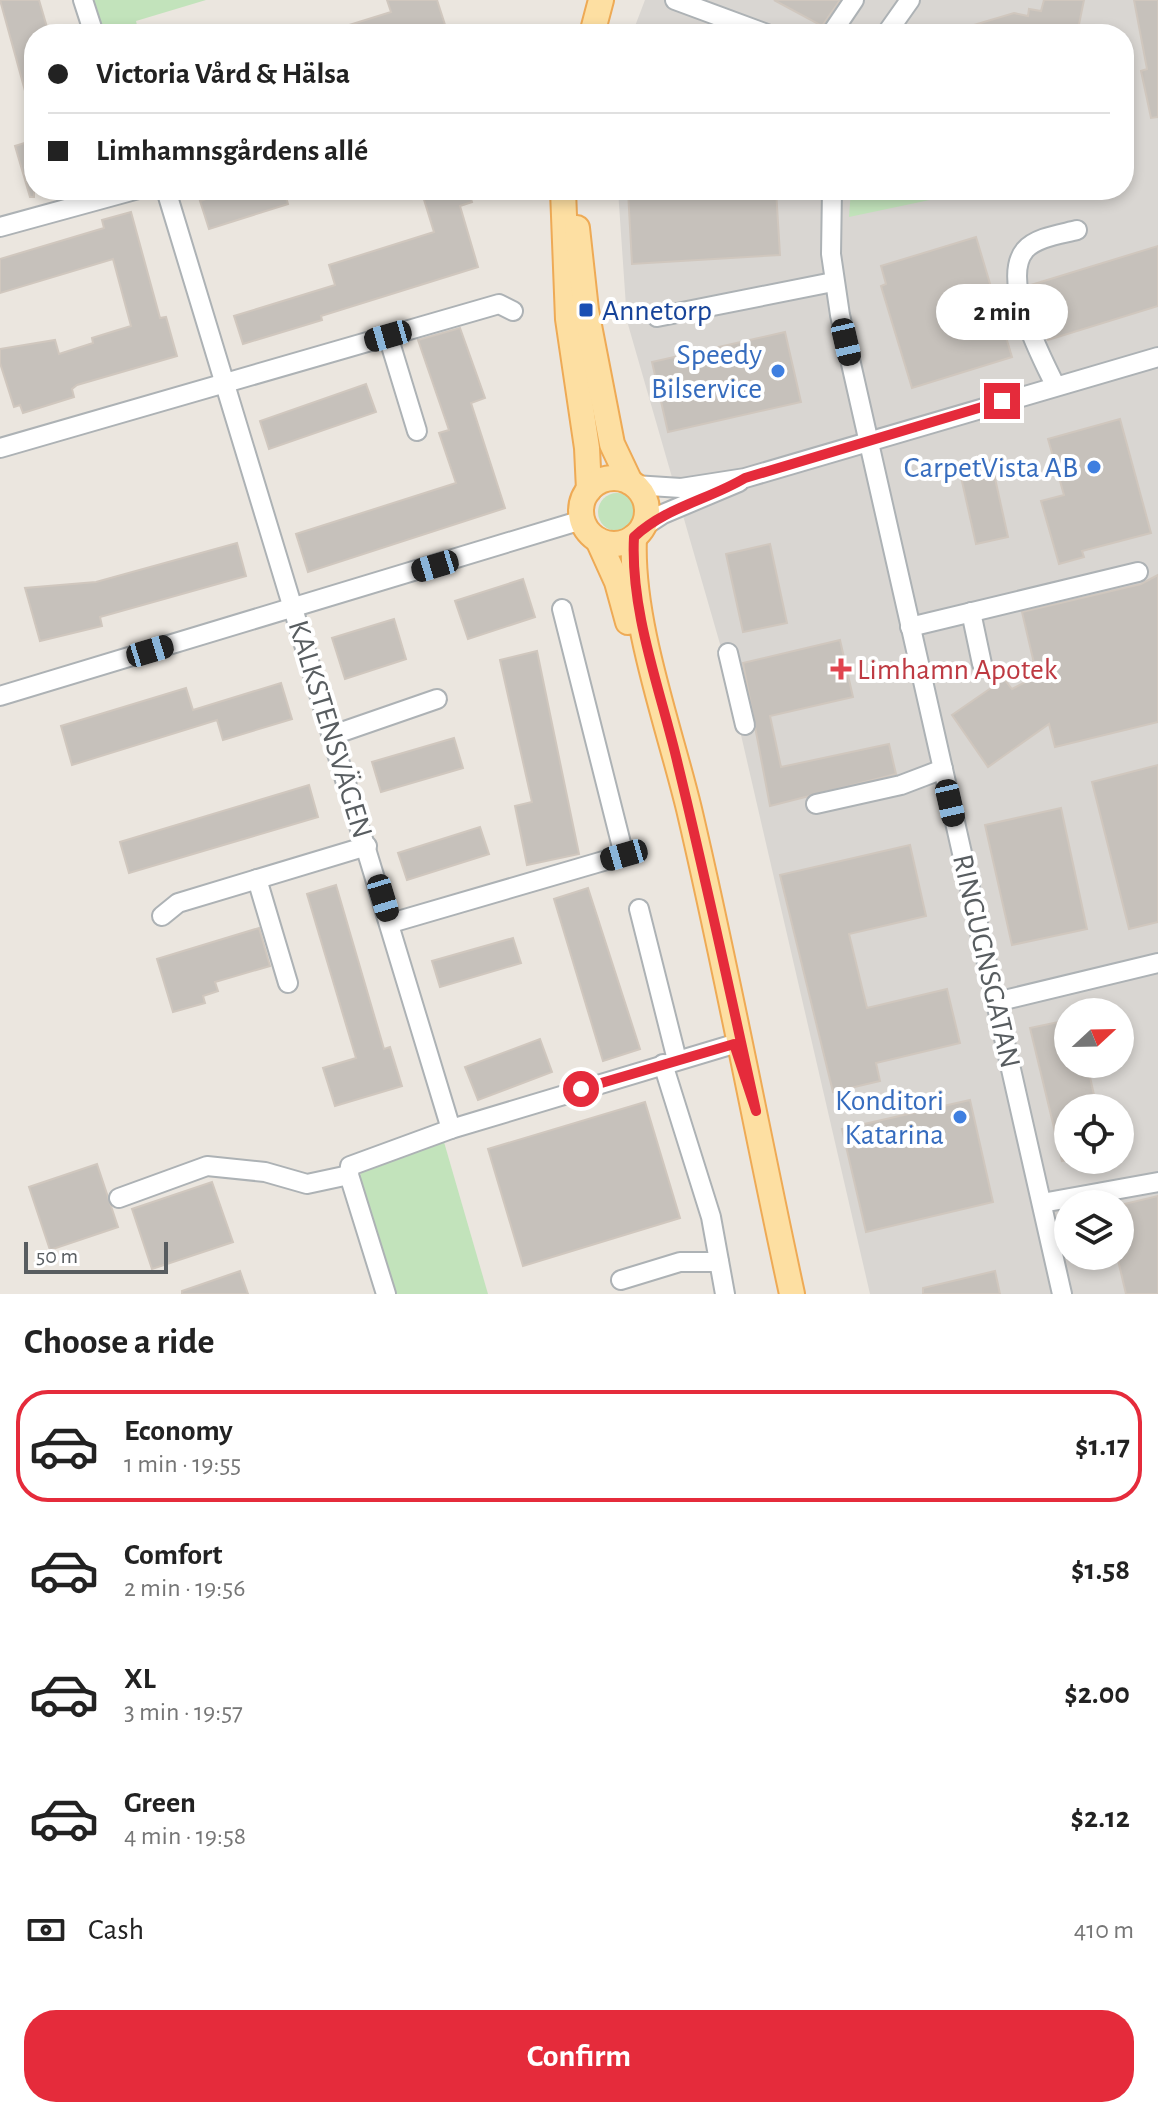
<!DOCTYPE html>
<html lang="en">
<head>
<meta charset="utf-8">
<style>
	:root { --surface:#fff; --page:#f6f6f6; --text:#222; --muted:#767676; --line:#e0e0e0; --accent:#e52b3b }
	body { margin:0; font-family:"Alegreya Sans",sans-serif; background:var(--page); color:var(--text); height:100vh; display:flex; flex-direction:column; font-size:30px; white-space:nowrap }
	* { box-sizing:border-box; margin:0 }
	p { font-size:26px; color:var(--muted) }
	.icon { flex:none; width:44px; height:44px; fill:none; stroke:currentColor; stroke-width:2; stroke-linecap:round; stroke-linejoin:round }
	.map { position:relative; height:1294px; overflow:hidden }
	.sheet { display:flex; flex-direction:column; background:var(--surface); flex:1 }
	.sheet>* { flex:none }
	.hud { position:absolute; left:24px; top:24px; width:1110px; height:176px; border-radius:32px; box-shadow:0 4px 12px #0003; display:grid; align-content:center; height:176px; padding:0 24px; background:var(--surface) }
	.needle { width:52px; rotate:68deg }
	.fabs { position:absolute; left:1054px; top:998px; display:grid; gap:16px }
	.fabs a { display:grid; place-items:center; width:80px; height:80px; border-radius:50%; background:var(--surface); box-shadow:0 4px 12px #0003; font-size:40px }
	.scale { position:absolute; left:24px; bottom:20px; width:144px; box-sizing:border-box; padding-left:8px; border:4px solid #585d60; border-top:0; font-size:22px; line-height:28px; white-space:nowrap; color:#585d60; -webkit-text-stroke:6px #fff; paint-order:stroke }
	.end { position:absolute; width:36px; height:36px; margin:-18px; border:10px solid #e52b3b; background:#fff; box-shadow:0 0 0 4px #fff }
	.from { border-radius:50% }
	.bubble { position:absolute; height:56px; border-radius:28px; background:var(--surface); box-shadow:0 4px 12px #0003; font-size:26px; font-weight:700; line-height:56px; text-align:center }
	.car { position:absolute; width:24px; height:48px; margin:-24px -12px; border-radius:10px; box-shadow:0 0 6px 2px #0007; background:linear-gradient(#222 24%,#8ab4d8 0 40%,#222 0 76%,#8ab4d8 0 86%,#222 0) }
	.hud b { display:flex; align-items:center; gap:28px; height:76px; font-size:30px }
	.hud b+b { border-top:2px solid var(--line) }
	.hud i { width:20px; height:20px; background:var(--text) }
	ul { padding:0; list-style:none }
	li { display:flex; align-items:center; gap:24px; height:112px; margin:0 16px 12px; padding:0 8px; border:4px solid transparent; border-radius:32px }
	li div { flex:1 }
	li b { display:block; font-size:30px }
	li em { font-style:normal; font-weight:700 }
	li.on { border-color:var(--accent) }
	li>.icon { width:72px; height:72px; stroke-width:1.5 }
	h2 { padding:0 24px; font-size:36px; line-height:96px }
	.pay { display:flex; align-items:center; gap:20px; height:88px; padding:0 24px; font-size:30px }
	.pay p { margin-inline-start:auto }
	.cta { display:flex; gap:16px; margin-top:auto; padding:16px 24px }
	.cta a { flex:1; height:92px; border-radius:32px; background:var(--accent); color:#fff; font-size:32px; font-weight:700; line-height:92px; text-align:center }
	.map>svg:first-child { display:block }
</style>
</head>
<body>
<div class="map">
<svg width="1158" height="1294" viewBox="0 0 1158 1294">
	<rect width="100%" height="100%" fill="#ebe6df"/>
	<path fill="#d9d6d2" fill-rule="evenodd" d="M645,0H1158V1294H870L720,644L627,321L618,190H1124V34H632ZM1068,1012H1120V1064H1068ZM1068,1108H1120V1160H1068ZM1068,1204H1120V1256H1068Z"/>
	<g fill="#c2e3bb">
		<path d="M91,0H206L136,21L139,34H102Z"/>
		<path d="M851,190H977L849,217Z"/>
		<circle cx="617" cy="512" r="19"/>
		<path d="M444,1142L488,1294H395L359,1179L362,1170Z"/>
	</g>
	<g fill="#c6c1bb" stroke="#d0c7be" stroke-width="2">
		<path d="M0,0H39L49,34H34V108L30,109Z"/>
		<path d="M387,0H437L448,34H333V30L391,12Z"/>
		<path d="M774,0H840L822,26Z"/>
		<path d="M1044,0H1084L1077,34H957V30L1014,13L1028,16L1029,9L1041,11Z"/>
		<path d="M1134,0H1158V117L1151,118L1141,71L1147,69Z"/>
		<path d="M34,140V197H30L15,146Z"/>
		<path d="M235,190H284L288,204L209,229L200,201Z"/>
		<path d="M421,190H468L472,202L460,206L478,267L321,316L322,320L243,344L234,316L335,285L329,265L434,232Z"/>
		<path d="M776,190L780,255L632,264L628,191Z"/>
		<path d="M131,212L160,318L166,317L177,356L77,385L72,389L74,397L23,413L20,405L14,407L0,363V349L55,340L59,354L93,343L92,338L131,326L113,259L0,293V259L104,228L102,220Z"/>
		<path d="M976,237L1012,357L912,388L881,286L886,284L881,266Z"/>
		<path d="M1158,246V306L1048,340L1031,285Z"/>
		<path d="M460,328L485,398L471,403L505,508L308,572L296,534L456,483L439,433L449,430L418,340Z"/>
		<path d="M785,332L801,402L668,432L652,362Z"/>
		<path d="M366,384L376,412L269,449L260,421Z"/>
		<path d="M1120,419L1151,533L1082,551L1084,557L1059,564L1041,501L1064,495L1048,439Z"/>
		<path d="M991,460L1008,537L976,544L959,468Z"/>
		<path d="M237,543L246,576L100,617L102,626L40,641L25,588L96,582Z"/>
		<path d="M770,544L787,623L743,632L726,554Z"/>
		<path d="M1158,575V722L1055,747L1049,724L988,767L952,715L1004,679L1012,689L1037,676L1022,612L1141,584Z"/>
		<path d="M523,579L535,617L468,639L455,601Z"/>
		<path d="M394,619L406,659L345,679L332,638Z"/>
		<path d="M840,640L853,697L770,716L781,767L889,744L896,774L770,806L743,663Z"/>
		<path d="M537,651L579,854L527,865L515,806L532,802L500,660Z"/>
		<path d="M281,683L292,719L223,740L217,720L72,765L61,726L186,688L193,710Z"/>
		<path d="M454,738L463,768L381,792L372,762Z"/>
		<path d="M1158,765V922L1129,929L1092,782Z"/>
		<path d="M309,785L318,817L129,873L120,842Z"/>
		<path d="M1061,808L1087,929L1012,945L985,825Z"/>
		<path d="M480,827L489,854L407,880L398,853Z"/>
		<path d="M910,845L926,916L849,934L867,1008L947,989L960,1043L876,1063L880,1081L833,1092L780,875Z"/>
		<path d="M336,885L384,1049L390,1047L402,1086L335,1106L323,1068L356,1058L307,894Z"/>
		<path d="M588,888L640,1049L603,1061L554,899Z"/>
		<path d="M259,928L270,966L215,982L218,991L203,996L205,1003L173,1012L157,959Z"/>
		<path d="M513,938L521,963L440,987L432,961Z"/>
		<path d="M1068,1020V1064H1087L1097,1108H1068V1160L1062,1161L1030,1028Z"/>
		<path d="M540,1039L552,1072L478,1100L465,1067Z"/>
		<path d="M970,1100L993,1202L866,1232L842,1129Z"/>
		<path d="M645,1102L680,1218L523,1266L488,1149Z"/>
		<path d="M97,1164L118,1227L50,1250L29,1187Z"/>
		<path d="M212,1182L233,1242L152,1269L132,1209Z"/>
		<path d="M1158,1196V1294H1126L1117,1256H1120V1205Z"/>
		<path d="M240,1271L248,1294H182V1291Z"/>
		<path d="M995,1271L1000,1294H923V1288Z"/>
	</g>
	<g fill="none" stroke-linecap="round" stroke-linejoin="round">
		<defs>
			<g id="minor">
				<path d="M83,0L94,34"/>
				<path d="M675,0L767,34"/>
				<path d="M831,34L854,0"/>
				<path d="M886,34L910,0"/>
				<path d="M166,190L451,1129L350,1166L349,1175L386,1294"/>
				<path d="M832,190L831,254L840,315L1062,1294"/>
				<path d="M0,227L135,190"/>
				<path d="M657,317L833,282"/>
				<path d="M388,336L417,431"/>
				<path d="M1055,385C1041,356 1000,280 1025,250C1036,237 1062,234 1077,230"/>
				<path d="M0,448L499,304L513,311"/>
				<path d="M634,485L681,488L745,478L1158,357"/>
				<path d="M643,527L663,514L739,482"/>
				<path d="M971,612L982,664"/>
				<path d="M910,627L1138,572"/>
				<path d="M728,653L745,725"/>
				<path d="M0,696L582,520"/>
				<path d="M333,735L437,699"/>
				<path d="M816,804L901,785L943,769"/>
				<path d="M257,879L288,983"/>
				<path d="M639,909L677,1060"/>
				<path d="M162,916L178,903L367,846"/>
				<path d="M391,923L624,855L562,609"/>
				<path d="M996,1002L1158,963"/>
				<path d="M663,1064L711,1217L725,1294"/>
				<path d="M451,1129L734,1044"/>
				<path d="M119,1198L207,1166L265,1172L307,1184L349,1175"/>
				<path d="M1042,1203L1158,1182"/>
				<path d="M621,1280L680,1262H719"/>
			</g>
			<g id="major">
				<path d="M592,34L601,0"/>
				<path d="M563,190L568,319L587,448L589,490"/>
				<path d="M577,228L586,310L612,444L630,482"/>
				<circle cx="614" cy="511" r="33"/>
				<path d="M634,537C630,621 669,726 689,809C727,970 757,1133 792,1294"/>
				<path d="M598,540L617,582L628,622"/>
			</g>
		</defs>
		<use href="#minor" stroke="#adb2b5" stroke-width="22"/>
		<use href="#major" stroke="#ea5" stroke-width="28"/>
		<use href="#minor" stroke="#fff" stroke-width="18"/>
		<use href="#major" stroke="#fddfa2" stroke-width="24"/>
	</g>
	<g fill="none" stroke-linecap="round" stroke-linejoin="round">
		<path stroke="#e52b3b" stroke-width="10" d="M581,1089L734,1044L756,1111C731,996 706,880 678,765C661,691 630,613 634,537C666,507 708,500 745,478L1002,401"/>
	</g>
	<rect fill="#1a4fb4" stroke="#fff" stroke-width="3" x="578" y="302" width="16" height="16" rx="4"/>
	<g fill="#3f7fe0" stroke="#fff" stroke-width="3">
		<circle cx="778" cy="371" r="8"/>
		<circle cx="1094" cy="467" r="8"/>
		<circle cx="960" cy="1117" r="8"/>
	</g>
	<path fill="#e0444e" stroke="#fff" stroke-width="3" d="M837 657h8v8h8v8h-8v8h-8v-8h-8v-8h8z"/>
	<g text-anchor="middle" stroke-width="8" stroke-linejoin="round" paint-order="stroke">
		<g font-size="30" fill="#164399" stroke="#fff" text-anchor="start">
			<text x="602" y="320">Annetorp</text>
		</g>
		<g font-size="30" fill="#366cbe" stroke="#fff" text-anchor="end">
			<text x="762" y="364">Speedy<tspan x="762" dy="34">Bilservice</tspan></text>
			<text x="1078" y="477">CarpetVista AB</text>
			<text x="944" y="1110">Konditori<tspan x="944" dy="34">Katarina</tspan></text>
		</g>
		<g font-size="30" fill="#be3a42" stroke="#fff" text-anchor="start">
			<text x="857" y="679">Limhamn Apotek</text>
		</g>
		<g font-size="30" fill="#585d60" stroke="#fff">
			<text transform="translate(331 729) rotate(73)" y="10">KALKSTENSVÄGEN</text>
			<text transform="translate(987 961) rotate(77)" y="10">RINGUGNSGATAN</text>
		</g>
	</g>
</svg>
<div class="fabs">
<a><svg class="needle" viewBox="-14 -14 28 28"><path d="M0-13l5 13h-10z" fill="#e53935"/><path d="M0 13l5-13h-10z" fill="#767676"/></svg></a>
<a><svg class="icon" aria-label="locate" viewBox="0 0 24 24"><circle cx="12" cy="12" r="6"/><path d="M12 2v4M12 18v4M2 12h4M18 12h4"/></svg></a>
<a><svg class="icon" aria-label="layers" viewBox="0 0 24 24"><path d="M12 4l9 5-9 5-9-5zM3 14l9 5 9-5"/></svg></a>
</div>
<div class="scale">50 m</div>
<i class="end from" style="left:581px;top:1089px"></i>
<i class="end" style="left:1002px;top:401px"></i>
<div class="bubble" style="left:936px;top:284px;width:132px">2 min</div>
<i class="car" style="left:388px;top:336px;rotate:254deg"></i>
<i class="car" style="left:846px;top:342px;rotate:167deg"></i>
<i class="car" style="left:435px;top:566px;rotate:253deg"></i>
<i class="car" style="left:150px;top:651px;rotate:73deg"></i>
<i class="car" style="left:950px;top:803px;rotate:167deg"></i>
<i class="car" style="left:624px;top:855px;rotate:254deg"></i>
<i class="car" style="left:383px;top:898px;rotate:163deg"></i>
<div class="hud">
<b><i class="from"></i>Victoria Vård &amp; Hälsa</b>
<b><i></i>Limhamnsgårdens allé</b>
</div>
</div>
<section class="sheet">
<h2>Choose a ride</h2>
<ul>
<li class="on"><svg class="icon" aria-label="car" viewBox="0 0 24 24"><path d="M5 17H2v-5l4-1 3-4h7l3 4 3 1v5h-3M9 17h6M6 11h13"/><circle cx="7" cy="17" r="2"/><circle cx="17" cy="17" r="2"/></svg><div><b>Economy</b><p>1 min · 19:55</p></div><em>$1.17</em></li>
<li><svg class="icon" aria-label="car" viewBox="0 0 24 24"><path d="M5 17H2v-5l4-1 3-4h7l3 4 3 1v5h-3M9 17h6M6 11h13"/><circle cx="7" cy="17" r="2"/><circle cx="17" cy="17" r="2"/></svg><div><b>Comfort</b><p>2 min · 19:56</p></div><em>$1.58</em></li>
<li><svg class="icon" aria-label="car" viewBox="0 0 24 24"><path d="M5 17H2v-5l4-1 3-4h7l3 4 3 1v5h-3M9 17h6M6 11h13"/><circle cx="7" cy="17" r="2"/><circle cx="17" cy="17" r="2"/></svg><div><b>XL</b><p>3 min · 19:57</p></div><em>$2.00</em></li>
<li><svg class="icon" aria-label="car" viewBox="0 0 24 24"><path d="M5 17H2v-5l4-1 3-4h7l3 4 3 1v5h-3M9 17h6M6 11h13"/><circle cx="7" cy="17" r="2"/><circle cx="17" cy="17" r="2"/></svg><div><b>Green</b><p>4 min · 19:58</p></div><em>$2.12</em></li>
</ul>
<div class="pay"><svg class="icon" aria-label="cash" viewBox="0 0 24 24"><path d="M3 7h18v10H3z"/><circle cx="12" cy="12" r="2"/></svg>Cash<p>410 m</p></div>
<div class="cta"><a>Confirm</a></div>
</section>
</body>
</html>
